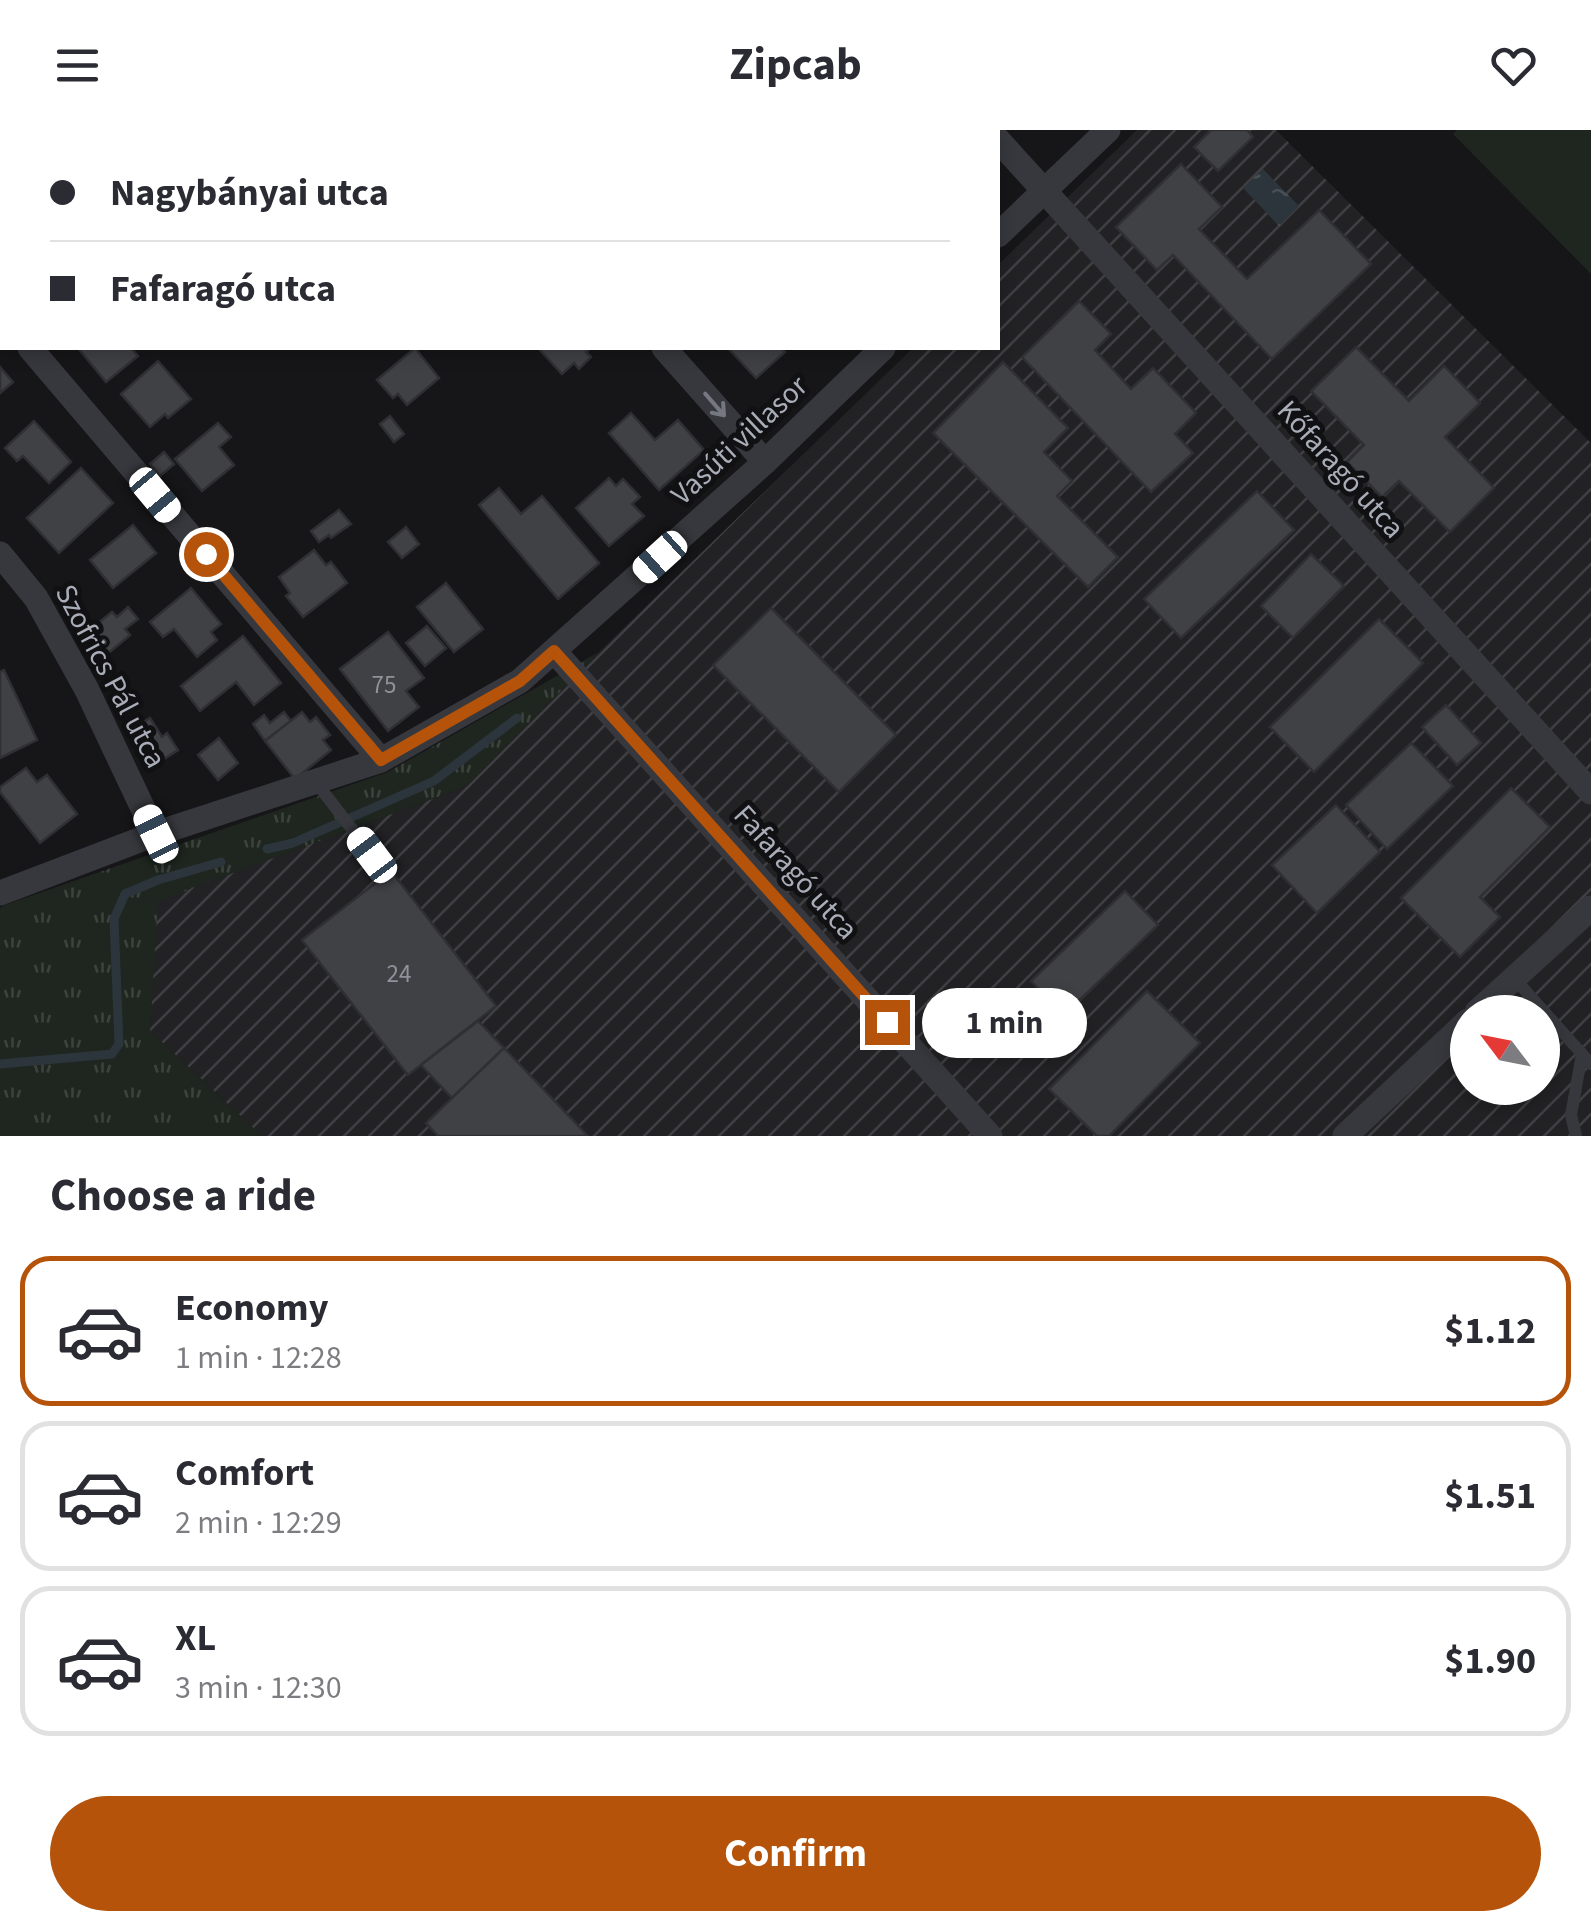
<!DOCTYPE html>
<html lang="en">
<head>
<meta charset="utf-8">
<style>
	:root { --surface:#fff; --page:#f7f7f7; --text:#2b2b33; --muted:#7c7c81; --line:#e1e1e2; --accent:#b45309 }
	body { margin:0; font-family:"Source Sans 3",sans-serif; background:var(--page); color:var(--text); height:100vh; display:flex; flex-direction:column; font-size:38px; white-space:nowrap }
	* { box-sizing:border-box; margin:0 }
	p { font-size:32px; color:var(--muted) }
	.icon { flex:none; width:55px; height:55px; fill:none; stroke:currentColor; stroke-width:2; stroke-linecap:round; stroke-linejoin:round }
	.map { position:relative; height:1006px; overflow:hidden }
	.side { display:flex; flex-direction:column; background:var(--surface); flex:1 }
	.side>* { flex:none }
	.top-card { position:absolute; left:0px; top:0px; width:1000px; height:220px; box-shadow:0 5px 15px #0003; display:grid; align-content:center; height:220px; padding:0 50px; background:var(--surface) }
	.needle { width:65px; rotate:302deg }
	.tools { position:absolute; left:1450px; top:865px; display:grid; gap:20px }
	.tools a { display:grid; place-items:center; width:110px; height:110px; border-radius:50%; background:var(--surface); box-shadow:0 5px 15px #0003; font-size:50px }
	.end { position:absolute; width:45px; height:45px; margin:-22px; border:12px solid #b45309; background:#fff; box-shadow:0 0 0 5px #fff }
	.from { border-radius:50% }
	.bubble { position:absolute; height:70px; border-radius:35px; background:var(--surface); box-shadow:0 5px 15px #0003; font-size:32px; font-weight:700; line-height:70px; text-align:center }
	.car { position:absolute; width:30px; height:60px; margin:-30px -15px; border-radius:12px; box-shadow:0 0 8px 2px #0007; background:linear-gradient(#fff 24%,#345 0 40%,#fff 0 76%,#345 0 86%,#fff 0) }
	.top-card b { display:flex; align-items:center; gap:35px; height:95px; font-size:38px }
	.top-card b+b { border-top:2px solid var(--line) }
	.top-card i { width:25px; height:25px; background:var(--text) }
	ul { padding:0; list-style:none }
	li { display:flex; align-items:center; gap:30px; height:150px; margin:0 20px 15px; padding:0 30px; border:5px solid var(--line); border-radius:30px }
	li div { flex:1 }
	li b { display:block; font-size:38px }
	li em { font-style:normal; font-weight:700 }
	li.active { border-color:var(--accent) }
	li>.icon { width:90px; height:90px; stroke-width:1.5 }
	h2 { padding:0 50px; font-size:45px; line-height:120px }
	.primary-button { display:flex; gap:20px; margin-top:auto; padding:20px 50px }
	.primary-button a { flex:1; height:115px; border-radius:60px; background:var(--accent); color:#fff; font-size:40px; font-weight:700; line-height:115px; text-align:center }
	header { display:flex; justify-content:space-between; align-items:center; height:130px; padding:0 50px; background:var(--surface); font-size:45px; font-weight:700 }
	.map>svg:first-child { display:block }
</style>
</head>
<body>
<header><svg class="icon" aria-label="menu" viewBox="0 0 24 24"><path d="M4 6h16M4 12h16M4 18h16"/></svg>Zipcab<svg class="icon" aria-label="heart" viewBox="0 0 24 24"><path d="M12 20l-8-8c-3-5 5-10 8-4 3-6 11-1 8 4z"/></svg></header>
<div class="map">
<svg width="1591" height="1006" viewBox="0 0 1591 1006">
	<defs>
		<pattern id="industrial-furrows" width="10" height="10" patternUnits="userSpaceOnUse" patternTransform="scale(2.5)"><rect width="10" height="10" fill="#222225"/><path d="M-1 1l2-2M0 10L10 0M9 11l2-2" fill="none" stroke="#3f3f43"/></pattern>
		<pattern id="grass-tufts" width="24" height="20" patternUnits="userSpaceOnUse" patternTransform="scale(2.5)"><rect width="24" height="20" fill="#1e261f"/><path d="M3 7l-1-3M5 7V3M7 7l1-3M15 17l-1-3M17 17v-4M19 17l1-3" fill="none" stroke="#3c433d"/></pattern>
		<pattern id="water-ripples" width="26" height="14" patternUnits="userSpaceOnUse" patternTransform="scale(2.5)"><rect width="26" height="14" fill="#2c353c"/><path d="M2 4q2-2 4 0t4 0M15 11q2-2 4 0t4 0" fill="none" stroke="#485056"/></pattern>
	</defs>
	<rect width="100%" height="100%" fill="#161618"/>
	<path fill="url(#industrial-furrows)" fill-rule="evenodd" d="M1137,0H1276L1591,313V1006H262L150,901L157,771L467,656L599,522L913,218H998V135ZM1468,882H1542V958H1468Z"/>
	<path fill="url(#grass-tufts)" d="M599,522L467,656L158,771L150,901L262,1006H0V778L5,775L388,642Z"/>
	<path fill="#1e261f" d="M1457,0H1591V144L1453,4Z"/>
	<path fill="url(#water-ripples)" d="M1263,39L1299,76L1279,96L1243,58Z"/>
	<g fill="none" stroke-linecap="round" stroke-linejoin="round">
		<g stroke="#2c353c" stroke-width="9">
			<path d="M267,719L293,713L434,651L517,588"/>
			<path d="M0,934L112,924L119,914L114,789L125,764L158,750L221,732"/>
		</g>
	</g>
	<g fill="#404145" stroke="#303034" stroke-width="2.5">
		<path d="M1211,0H1247L1253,7L1218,41L1194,17Z"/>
		<path d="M1181,34L1222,77L1199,99L1247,149L1319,80L1371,134L1272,229L1173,125L1157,140L1116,97Z"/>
		<path d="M1079,171L1111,204L1095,220L1131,259L1153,238L1196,283L1175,304L1193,323L1151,362L1022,227Z"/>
		<path d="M1356,217L1409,271L1444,236L1480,273L1445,307L1494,358L1450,402L1399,351L1382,367L1347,332L1364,315L1311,261Z"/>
		<path d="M78,218H131L138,226L106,252Z"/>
		<path d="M415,218L439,248L407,275L398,264L393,268L377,250Z"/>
		<path d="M538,218H591L586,222L591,227L579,239L574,233L562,244Z"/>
		<path d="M728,218H781L785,222L756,248Z"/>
		<path d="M158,231L191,269L168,288L165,284L150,297L121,264Z"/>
		<path d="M1003,232L1068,298L1044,322L1072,351L1057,366L1118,427L1088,457L933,303Z"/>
		<path d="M0,237L13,252L0,263Z"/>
		<path d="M631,283L655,310L678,290L704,320L659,360L609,303Z"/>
		<path d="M390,286L404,304L394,312L380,294Z"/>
		<path d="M34,291L71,332L49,353L23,326L17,331L5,318Z"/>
		<path d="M218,293L231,307L219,317L234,335L202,361L175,329Z"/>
		<path d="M164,322L174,334L160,346L150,334Z"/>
		<path d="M81,338L113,373L59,423L27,388Z"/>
		<path d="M609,348L616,356L623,349L640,367L632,374L644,386L609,416L576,378Z"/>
		<path d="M499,358L521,384L542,366L599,433L558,469L479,375Z"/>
		<path d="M1257,361L1294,400L1181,508L1144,469Z"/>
		<path d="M339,380L351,394L331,408L329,405L319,412L311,401Z"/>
		<path d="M133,395L156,423L113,458L90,430Z"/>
		<path d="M406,397L419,414L402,428L388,412Z"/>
		<path d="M314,420L326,435L331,432L347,453L303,487L286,466L290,463L279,447Z"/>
		<path d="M1311,424L1344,456L1293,508L1261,476Z"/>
		<path d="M446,453L483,499L454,522L417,477Z"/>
		<path d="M191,458L221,494L211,502L217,510L197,527L174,499L163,507L150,492Z"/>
		<path d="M128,477L138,489L125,499L130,505L105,526L86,503L112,482L117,487Z"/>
		<path d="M771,478L896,605L839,662L713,535Z"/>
		<path d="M1379,489L1423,533L1314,642L1270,597Z"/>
		<path d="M427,496L446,518L425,536L406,513Z"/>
		<path d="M388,502L424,548L406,561L419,577L388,601L340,539Z"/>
		<path d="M243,506L281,553L254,575L236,552L200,581L181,556Z"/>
		<path d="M4,540L37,610L0,628V542Z"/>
		<path d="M1446,575L1481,613L1457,635L1422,597Z"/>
		<path d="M284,582L291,591L265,611L253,594L264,585L270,593Z"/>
		<path d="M302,582L310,592L316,587L330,605L323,610L331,620L295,649L265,611Z"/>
		<path d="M150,588L162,607L167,603L178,620L153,636L131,600Z"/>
		<path d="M219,608L238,633L218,650L198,625Z"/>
		<path d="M1411,613L1453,656L1387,719L1346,675Z"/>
		<path d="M26,638L37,652L47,645L77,684L40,713L0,662V657Z"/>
		<path d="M1511,658L1550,697L1480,767L1500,787L1460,827L1401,768Z"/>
		<path d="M1336,675L1380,722L1317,783L1272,735Z"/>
		<path d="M391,741L496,876L408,945L302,810Z"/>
		<path d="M1125,761L1158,795L1064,885L1031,851Z"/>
		<path d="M1147,861L1200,913L1109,1006H1097L1049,959Z"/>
		<path d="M478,891L504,918L452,968L421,935Z"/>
		<path d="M504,918L588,1006H438L426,993Z"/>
	</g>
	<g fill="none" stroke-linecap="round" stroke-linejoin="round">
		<g stroke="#37383d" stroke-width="12">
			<path d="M315,651L372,725"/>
			<path d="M1514,848L1591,934"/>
			<path d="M1576,1006L1571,985L1582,924"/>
		</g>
		<g stroke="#37383d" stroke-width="25">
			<path d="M472,0L475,2"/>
			<path d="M998,10L1591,662"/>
			<path d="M998,105L1108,0"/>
			<path d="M0,182L2,185"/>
			<path d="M30,218L381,630"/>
			<path d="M664,218L765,332"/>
			<path d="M0,424L36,468L87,560L155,704"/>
			<path d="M554,521L990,1006"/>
			<path d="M0,763L155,704L381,630L520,551L765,332L883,218"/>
			<path d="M1477,882L1591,778"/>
			<path d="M1345,1006L1468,891"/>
		</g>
	</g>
	<defs><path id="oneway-shaft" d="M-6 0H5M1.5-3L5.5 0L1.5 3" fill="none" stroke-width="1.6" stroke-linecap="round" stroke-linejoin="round" transform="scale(2.5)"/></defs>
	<use stroke="#757881" href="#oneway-shaft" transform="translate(715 275) rotate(49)"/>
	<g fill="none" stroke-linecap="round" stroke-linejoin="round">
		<path stroke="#b45309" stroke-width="12" d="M206,424L381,630L520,551L554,521L887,892"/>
	</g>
	<g text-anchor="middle" stroke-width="10" stroke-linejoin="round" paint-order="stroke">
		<g font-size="25" fill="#8e929b">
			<text x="384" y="563">75</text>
			<text x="399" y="852">24</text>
		</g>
		<g font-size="30" fill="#a8adb8" stroke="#111113">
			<text transform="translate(739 310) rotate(-43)" y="10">Vasúti villasor</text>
			<text transform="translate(1341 339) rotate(48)" y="10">Kőfaragó utca</text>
			<text transform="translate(111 546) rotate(62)" y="10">Szofrics Pál utca</text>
			<text transform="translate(796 742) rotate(48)" y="10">Fafaragó utca</text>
		</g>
	</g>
</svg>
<div class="tools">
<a><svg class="needle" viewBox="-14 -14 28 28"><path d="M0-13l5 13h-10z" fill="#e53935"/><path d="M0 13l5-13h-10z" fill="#7c7c81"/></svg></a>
</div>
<i class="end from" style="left:206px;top:424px"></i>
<i class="end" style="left:887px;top:892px"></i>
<div class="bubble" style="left:922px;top:858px;width:165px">1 min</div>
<i class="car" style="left:155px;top:365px;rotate:140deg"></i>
<i class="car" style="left:660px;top:427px;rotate:228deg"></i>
<i class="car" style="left:156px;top:704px;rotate:334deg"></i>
<i class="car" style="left:372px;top:725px;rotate:323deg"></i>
<div class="top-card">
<b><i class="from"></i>Nagybányai utca</b>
<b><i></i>Fafaragó utca</b>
</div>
</div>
<section class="side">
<h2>Choose a ride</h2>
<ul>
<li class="active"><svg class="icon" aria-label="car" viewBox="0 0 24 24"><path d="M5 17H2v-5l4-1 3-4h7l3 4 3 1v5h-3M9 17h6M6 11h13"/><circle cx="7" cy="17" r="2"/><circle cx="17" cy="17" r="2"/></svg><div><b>Economy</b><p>1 min · 12:28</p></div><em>$1.12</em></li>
<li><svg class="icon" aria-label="car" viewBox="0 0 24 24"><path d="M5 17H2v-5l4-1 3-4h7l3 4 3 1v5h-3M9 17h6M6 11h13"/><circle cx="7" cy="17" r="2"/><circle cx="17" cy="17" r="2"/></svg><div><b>Comfort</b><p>2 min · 12:29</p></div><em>$1.51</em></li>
<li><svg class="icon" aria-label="car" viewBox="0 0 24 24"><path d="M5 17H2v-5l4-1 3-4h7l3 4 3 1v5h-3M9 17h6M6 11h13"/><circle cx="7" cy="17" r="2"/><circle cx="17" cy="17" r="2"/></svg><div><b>XL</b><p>3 min · 12:30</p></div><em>$1.90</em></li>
</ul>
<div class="primary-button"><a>Confirm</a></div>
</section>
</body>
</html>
